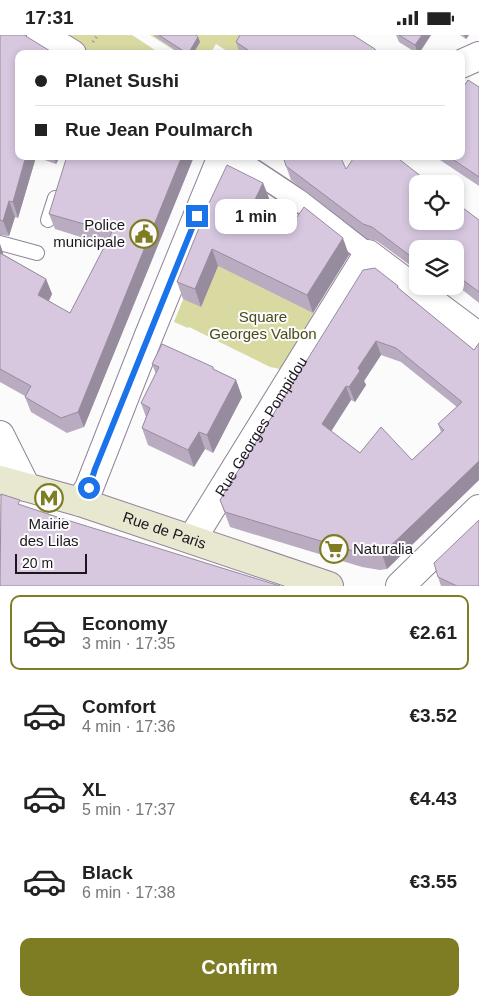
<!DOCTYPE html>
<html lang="en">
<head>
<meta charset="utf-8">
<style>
	:root { --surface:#fff; --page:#f6f6f6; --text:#222; --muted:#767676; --line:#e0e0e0; --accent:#7f7d24 }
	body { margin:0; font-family:Helvetica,sans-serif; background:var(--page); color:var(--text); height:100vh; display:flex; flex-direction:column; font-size:19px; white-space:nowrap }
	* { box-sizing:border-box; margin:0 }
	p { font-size:16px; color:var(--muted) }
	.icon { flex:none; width:28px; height:28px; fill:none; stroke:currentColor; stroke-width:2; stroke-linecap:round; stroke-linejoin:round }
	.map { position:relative; height:551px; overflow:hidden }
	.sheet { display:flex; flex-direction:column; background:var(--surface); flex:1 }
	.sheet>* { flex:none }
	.top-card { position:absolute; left:15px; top:15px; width:450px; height:110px; border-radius:10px; box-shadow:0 2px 8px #0003; display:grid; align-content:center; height:110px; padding:0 20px; background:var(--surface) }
	.buttons { position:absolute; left:409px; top:140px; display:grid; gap:10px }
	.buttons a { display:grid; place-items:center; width:55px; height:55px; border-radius:10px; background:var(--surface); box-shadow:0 2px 8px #0003; font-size:25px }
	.scale { position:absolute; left:15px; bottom:12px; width:72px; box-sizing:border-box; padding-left:5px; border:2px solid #1c171f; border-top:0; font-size:14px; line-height:18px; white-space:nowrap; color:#1c171f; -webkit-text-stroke:4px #fbfbfb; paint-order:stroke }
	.end { position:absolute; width:22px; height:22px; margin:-11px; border:6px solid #1a73e8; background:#fff; box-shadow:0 0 0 2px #fff }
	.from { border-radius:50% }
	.bubble { position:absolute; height:35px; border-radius:10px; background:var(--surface); box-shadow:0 2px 8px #0003; font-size:16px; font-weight:600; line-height:35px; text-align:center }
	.top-card b { display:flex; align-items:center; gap:18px; height:48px; font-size:19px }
	.top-card b+b { border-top:1px solid var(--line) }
	.top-card i { width:12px; height:12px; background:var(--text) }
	ul { padding:9px 0 0; list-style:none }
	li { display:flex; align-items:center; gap:15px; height:75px; margin:0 10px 8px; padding:0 10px; border:2px solid transparent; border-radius:10px }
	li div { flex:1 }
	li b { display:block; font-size:19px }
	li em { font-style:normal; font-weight:600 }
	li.active { border-color:var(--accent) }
	li>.icon { width:45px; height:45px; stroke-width:1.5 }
	.button { display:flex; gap:10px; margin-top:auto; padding:10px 20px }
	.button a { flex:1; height:58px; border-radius:10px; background:var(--accent); color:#fff; font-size:20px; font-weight:600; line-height:58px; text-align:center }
	.status { display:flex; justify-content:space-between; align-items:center; height:35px; padding:0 25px; background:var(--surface); direction:ltr }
	.status svg { height:14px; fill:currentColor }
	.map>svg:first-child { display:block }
</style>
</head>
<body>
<div class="status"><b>17:31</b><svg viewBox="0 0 49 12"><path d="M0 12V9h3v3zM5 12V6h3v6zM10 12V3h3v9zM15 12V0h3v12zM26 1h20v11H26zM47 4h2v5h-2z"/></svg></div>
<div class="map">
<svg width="479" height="551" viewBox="0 0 479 551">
	<rect width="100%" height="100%" fill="#fbfbfb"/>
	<g fill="#d9daa2">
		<path d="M51,0H132L161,19H81Z"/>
		<path d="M150,0H253L241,19H232L216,9L210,19H180Z"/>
		<path d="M200,222L314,278L280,334L270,332L189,292L188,293L174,287Z"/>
	</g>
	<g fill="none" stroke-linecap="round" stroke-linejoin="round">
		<defs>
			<g id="service">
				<path d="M48,185L55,163"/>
				<path d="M0,208L37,218"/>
			</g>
			<path id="pedestrian" d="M232,121L300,166L368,219"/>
			<g id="minor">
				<path d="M41,0L72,19"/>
				<path d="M461,29L479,21"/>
				<path d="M80,467L89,453L149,300L218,131L225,121"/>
				<path id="s1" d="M192,504L368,219L479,302"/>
				<path d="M400,551L479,474"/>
			</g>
			<path id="tertiary" d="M0,400L26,452"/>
			<g id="secondary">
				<path id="s2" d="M0,445L80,467L329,551"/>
			</g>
		</defs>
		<use href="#service" stroke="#92849a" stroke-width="16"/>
		<use href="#pedestrian" stroke="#92849a" stroke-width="24"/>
		<use href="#minor" stroke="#92849a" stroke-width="30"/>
		<use href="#tertiary" stroke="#92849a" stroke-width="30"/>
		<use href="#secondary" stroke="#92849a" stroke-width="30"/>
		<path stroke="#8b898d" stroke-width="3" stroke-dasharray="1 4" stroke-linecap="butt" d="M93,7L98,0"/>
		<use href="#service" stroke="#fff" stroke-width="14"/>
		<use href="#pedestrian" stroke="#fff" stroke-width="21"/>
		<use href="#minor" stroke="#fff" stroke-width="28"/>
		<use href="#tertiary" stroke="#fff" stroke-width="28"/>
		<use href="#secondary" stroke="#e8e8d1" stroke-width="28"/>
	</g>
	<g fill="#b9acc1" fill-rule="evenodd">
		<path d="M0,0L19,121H60L56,129L36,122L18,183L15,182L9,201L0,200Z"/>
		<path d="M154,0H196L198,2L200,7L193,19H181L154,1Z"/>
		<path d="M396,0H431L419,19H418L399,7Z"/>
		<path d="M460,0H469L466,4Z"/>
		<path d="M236,7L377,19H240Z"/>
		<path d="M479,52V151L434,121H461Z"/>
		<path d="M193,124L84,392L67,398L31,377L25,362V361L0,347V209L3,218V219L46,244L52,259L49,266L70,278L106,210L55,194L49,179Z"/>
		<path d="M286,131L346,134L479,185V268L455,249V214H418V236L377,206L368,204L291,145Z"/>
		<path d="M263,148L270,166L264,177L349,220L313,278L218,231L201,272L183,264L177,247Z"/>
		<path d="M398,251L399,254L474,315L479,445L387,534L380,535L362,532L230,492L220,465ZM381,320L401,327L457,372L438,389L441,397L412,425L360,418L331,396L351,365L355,367L366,350L364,346Z"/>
		<path d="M152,329L213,332L214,335L236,345L242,362L213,418L205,414L194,432L148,410L142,393L146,382L141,368L156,339Z"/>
		<path d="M438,542L479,551H441Z"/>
	</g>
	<g fill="#968c9d">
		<path d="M422,0H431L418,19L415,10Z"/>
		<path d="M464,0H469L466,4Z"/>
		<path d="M198,2L200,7L193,19H188Z"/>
		<path d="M26,121H36V122L18,183L13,167Z"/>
		<path d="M54,121H60L56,129Z"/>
		<path d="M182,121H192L193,124L84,392L78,377Z"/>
		<path d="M263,148L270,166L258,188L252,171Z"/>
		<path d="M9,166L15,182L9,201L3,186Z"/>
		<path d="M343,203L349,220L313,278L307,260Z"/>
		<path d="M0,209L3,218L0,228Z"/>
		<path d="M212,214L218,231L201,272L195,254Z"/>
		<path d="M46,244L52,259L44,275L38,260Z"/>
		<path d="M376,306L381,320L364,346L366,350L355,367L349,352L358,333Z"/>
		<path d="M236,345L242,362L213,418L207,400Z"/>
		<path d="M346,351L351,365L327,403L322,389Z"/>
		<path d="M199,397L205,414L194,432L188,415Z"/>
		<path d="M479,426V445L387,534L382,519Z"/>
	</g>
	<g fill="#d7c8e0" stroke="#968c9d" fill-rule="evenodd">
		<path d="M0,0H24L55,19H19V121H26L13,167L9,166L3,186L0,185Z"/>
		<path d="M159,0H196L198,2L188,19Z"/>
		<path d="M240,0H353L375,14L377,19H254L236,7Z"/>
		<path d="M399,0H422L415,10Z"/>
		<path d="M468,45L479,52V142L448,121H461V56Z"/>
		<path d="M67,121H182L78,377L61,383L25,362L31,351L0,334V218L46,244L38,260L70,278L112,197L49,179Z"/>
		<path d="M283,121H340L346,134L355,121H395L431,149H418V186H455V167L479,185V257L455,239V214H418L417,226L372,192L363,189L286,131Z"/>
		<path d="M227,130L263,148L252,171L292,189L304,172L343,203L307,260L212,214L195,254L177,247L210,166Z"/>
		<path d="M375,233L398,251L397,252L474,315L479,308V426L382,519L375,521L357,517L225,477L220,465L363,235ZM376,306L396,313L462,367L438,389L444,395L412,425L381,392L360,418L322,389L346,351L349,352L360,336L358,333Z"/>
		<path d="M162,309L213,332V334L236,345L207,400L199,397L188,415L142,393L150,373L141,368L159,332L152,329Z"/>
		<path d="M1,459L20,465L18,469L54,481L280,551H0Z"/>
		<path d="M479,485V551H457L438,542L434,528Z"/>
	</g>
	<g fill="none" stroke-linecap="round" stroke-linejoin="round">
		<path stroke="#1a73e8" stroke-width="6" d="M89,453L95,434L197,181"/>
	</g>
	<defs>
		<symbol id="civic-ring" viewBox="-11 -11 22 22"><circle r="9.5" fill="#fbfbfb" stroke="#7f7d24" stroke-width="1.5"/><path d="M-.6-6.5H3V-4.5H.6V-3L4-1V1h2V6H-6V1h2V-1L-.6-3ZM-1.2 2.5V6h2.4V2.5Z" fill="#7f7d24"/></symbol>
		<symbol id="metro-ring" viewBox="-11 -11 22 22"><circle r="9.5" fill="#fbfbfb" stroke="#7f7d24" stroke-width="1.5"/><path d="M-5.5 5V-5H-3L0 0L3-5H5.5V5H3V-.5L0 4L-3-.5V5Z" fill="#7f7d24"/></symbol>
		<symbol id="supermarket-ring" viewBox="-11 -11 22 22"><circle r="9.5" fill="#fbfbfb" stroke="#7f7d24" stroke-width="1.5"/><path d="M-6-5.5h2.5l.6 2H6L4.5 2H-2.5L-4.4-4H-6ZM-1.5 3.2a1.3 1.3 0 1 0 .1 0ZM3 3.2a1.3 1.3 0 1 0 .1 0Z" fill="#7f7d24"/></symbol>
	</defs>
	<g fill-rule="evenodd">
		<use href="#civic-ring" x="128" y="183" width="32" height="32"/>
		<use href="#metro-ring" x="33" y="447" width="32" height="32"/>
		<use href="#supermarket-ring" x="318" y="498" width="32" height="32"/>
	</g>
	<g text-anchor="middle" stroke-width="4" stroke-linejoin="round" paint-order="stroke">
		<g font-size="15" fill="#1c171f" stroke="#fbfbfb" text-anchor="end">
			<text x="125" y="195">Police<tspan x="125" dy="17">municipale</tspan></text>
			<text x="49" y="494" text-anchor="middle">Mairie<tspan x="49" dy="17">des Lilas</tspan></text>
			<text x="353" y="519" text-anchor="start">Naturalia</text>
		</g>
		<g font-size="15" fill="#4b4a1b" stroke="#fbfbfb">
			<text x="263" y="287">Square<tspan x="263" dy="17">Georges Valbon</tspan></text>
		</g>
		<g font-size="15" fill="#1c171f" stroke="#fbfbfb">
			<text dy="5" stroke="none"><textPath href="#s1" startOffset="132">Rue Georges Pompidou</textPath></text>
			<text dy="5" stroke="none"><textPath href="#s2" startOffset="172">Rue de Paris</textPath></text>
		</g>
	</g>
</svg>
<div class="buttons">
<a><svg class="icon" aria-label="locate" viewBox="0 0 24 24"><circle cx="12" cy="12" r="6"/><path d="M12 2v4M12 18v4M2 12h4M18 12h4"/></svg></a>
<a><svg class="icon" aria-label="layers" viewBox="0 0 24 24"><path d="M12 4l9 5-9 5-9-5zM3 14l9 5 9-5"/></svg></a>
</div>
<div class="scale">20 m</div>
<i class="end from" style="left:89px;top:453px"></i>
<i class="end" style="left:197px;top:181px"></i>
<div class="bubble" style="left:215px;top:164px;width:82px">1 min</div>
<div class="top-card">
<b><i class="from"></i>Planet Sushi</b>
<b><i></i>Rue Jean Poulmarch</b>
</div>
</div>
<section class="sheet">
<ul>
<li class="active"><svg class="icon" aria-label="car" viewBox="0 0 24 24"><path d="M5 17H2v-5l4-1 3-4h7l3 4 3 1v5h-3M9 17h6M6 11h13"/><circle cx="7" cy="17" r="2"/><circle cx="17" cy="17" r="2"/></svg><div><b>Economy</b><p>3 min · 17:35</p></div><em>€2.61</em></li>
<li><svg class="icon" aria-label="car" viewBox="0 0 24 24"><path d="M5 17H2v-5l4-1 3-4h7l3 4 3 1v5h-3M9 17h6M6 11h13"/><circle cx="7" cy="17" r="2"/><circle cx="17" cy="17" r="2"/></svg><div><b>Comfort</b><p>4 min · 17:36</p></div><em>€3.52</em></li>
<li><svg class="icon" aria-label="car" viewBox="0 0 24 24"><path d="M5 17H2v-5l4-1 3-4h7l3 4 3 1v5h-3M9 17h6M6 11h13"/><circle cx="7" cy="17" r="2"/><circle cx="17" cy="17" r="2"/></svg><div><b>XL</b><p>5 min · 17:37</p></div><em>€4.43</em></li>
<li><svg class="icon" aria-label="car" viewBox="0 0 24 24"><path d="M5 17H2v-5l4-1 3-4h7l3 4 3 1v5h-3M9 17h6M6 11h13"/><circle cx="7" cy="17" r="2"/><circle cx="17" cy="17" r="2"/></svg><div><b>Black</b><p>6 min · 17:38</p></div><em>€3.55</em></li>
</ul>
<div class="button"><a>Confirm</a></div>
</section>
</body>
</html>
